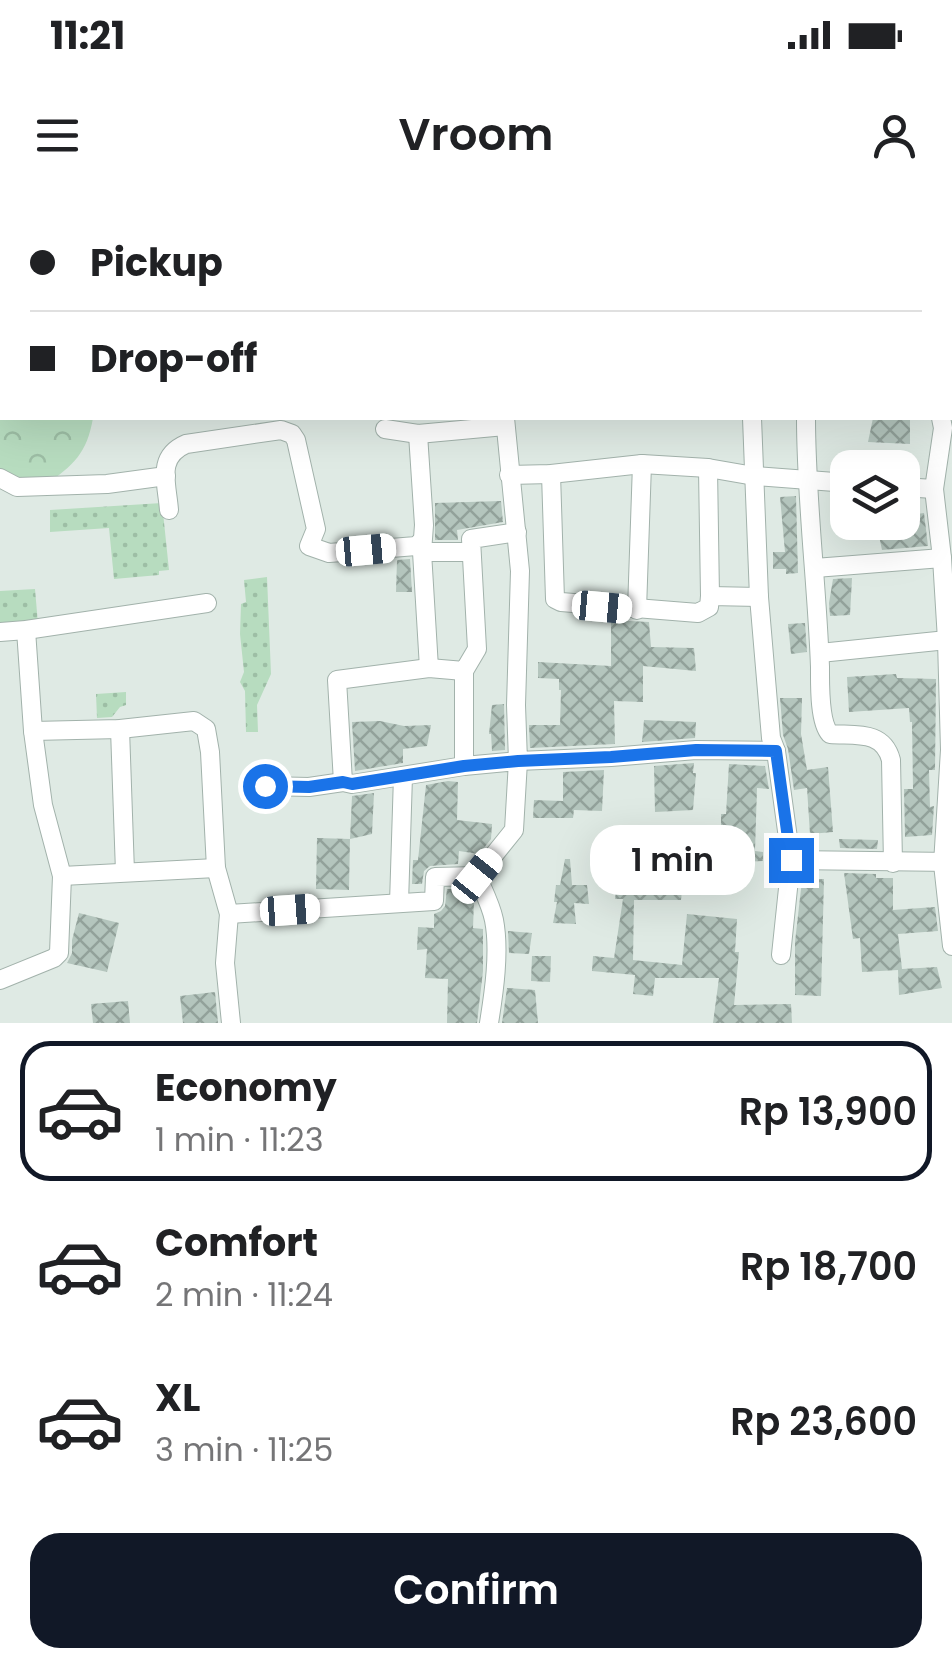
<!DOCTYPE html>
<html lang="en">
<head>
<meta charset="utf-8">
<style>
	:root { --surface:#fff; --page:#f6f6f6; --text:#202124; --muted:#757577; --line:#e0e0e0; --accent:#111827 }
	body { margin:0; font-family:Poppins,sans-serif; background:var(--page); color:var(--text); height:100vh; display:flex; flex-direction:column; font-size:38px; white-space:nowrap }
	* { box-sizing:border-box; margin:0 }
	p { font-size:32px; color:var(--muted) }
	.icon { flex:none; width:55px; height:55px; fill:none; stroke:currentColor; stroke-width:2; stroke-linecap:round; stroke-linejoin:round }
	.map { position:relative; height:823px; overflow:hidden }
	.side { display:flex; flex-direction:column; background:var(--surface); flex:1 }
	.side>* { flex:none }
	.banner { position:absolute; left:0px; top:0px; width:952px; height:220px; box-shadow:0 10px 40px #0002; display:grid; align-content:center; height:220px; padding:0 30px; background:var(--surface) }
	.fabs { position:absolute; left:830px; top:250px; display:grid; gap:20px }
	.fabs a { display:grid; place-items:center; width:90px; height:90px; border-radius:20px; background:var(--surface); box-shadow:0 10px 40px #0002; font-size:50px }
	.end { position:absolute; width:45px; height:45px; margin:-22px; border:12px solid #1a73e8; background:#fff; box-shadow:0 0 0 5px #fff }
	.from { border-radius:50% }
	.bubble { position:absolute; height:70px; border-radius:30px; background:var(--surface); box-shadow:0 10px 40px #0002; font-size:32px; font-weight:600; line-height:70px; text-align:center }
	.car { position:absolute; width:30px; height:60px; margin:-30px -15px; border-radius:12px; box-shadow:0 0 8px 2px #0007; background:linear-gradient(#fff 24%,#345 0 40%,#fff 0 76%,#345 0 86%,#fff 0) }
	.banner b { display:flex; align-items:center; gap:35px; height:95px; font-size:38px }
	.banner b+b { border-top:2px solid var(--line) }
	.banner i { width:25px; height:25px; background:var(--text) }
	ul { padding:18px 0 0; list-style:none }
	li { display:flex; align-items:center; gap:30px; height:140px; margin:0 20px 15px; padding:0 10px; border:5px solid transparent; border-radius:30px }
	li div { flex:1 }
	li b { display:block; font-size:38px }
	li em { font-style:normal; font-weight:600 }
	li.current { border-color:var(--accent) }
	li>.icon { width:90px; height:90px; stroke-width:1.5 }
	.action { display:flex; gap:20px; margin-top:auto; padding:20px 30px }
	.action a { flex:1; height:115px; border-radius:30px; background:var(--accent); color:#fff; font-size:40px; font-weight:600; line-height:115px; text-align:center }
	.status { display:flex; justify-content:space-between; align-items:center; height:70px; padding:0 50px; background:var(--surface); direction:ltr }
	.status svg { height:28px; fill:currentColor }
	header { display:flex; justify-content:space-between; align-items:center; height:130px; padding:0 30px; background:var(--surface); font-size:45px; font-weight:600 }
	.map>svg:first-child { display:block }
</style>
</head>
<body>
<div class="status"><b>11:21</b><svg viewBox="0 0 49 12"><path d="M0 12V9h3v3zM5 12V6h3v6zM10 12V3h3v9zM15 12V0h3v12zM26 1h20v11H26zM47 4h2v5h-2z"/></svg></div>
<header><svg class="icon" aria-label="menu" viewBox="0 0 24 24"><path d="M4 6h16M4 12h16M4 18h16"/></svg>Vroom<svg class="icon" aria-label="person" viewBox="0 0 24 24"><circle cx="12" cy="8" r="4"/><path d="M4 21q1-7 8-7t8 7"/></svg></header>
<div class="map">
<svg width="952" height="823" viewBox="0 0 952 823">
	<defs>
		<pattern id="grass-dots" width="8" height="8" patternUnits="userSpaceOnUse" patternTransform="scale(2.5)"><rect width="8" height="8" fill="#b7dcbf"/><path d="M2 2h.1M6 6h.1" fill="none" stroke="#9dbea5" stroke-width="1.8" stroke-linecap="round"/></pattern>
		<pattern id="forest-crowns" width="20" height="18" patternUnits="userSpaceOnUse" patternTransform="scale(2.5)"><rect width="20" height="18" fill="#b7dcbf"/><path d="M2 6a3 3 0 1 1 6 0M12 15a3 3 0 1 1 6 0" fill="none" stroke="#9dbea5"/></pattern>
		<pattern id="building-cross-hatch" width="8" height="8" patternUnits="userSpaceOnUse" patternTransform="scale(2.5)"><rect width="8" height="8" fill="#b4c5bd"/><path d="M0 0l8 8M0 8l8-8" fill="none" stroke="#92a19a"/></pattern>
	</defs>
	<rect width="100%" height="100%" fill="#dfeae4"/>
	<g fill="url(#grass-dots)">
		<path d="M162,303L169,370L159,371V375L114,379L109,328L50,332V310Z"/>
		<path d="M267,377L271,474L257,505L258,532H246L245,491L240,482L244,472L240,434L241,404L246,402L244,380Z"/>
		<path d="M35,389L38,424L0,428V391Z"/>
		<path d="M126,492V505L120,507L112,517L97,518L96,494Z"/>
	</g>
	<path fill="url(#forest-crowns)" d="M0,0H217L214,2H2V218H93C87,253 74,265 45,285L0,277Z"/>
	<g fill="url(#building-cross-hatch)">
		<path d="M873,218H910V244L868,242Z"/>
		<path d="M796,296L798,373L786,374V369H773V352H785L780,297Z"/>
		<path d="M501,301L503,322L457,330L458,340H435V303Z"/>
		<path d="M924,313L928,346L882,350L876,322H902V316Z"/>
		<path d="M410,359L412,392H396L397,360Z"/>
		<path d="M852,378L850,415L830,416L829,403L833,379Z"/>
		<path d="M611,420L649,422L651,447L694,448L696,471L643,466V502L614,501L615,544L530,548L529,525H560L561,490H559V479L538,478V462L611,466Z"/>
		<path d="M805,423L807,452L791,454L788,424Z"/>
		<path d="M896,474L897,478L936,479L935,570H929L930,607L934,606L932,635L905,637L904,589H913L912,522H910L909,508L849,512L847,477Z"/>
		<path d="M780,498H802L801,534L807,570L828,567L833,632L810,634L807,588L794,590L788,549L783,535Z"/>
		<path d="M504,504L505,550L492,551L491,534H489L492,505Z"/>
		<path d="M644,520L696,522L695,538L642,542Z"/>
		<path d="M380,521L404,526L431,525L427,546L403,549V563L355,571L352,522Z"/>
		<path d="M694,563L693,573H696L693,610L655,612L654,566Z"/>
		<path d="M729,564L765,566L769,589L757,588L755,651L763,652V661L715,663L718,683L683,680L681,700H634L633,760L682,765L687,714L737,719L735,752H739L734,805L791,804L792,823H713L719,778H655L653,796L633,794L635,775L592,771L593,756L614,758L623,699H615L619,667L662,674L668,641L721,647V614H726Z"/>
		<path d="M604,570L602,611L574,610L573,618H533L534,600L563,601V572Z"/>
		<path d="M448,581L458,582L457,620L492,624L491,639L479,654L459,651L458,664L430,666L424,671L422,684H412L413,660H418L426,585Z"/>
		<path d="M374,593L372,634L350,639L352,596Z"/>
		<path d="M317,638L350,639L349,690L316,689Z"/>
		<path d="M839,639L878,640L877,649L840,648Z"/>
		<path d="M565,659H570L572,685H587L589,704L574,703L576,724L553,723L557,702H554L556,685H560Z"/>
		<path d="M844,673L876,674V678H893V710L935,707L938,731L898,734L902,769L937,767L942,788L899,795L898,770L862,772L860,738L853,739Z"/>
		<path d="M824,679L821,796L795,795V742L802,680Z"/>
		<path d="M447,689H456V695H472L474,701L473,728L483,729V771L477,823H447L448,779L425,778L427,749L417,750L418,727L434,728V714L441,711L445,706Z"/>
		<path d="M79,713L119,723L107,772L67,763L72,753V740Z"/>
		<path d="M508,731L532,733L529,754L509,753Z"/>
		<path d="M532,756H551L550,782L531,781Z"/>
		<path d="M507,788L535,790L538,823H502Z"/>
		<path d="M215,792L218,823H183L180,796Z"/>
		<path d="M128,801L130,823H93L91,804Z"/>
	</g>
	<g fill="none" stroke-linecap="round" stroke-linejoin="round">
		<defs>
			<g id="street">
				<path d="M488,0V2"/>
				<path d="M612,0L614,2"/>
				<path d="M94,2V0"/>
				<path d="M208,2L242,0"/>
				<path d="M694,2L742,0L750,2"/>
				<path d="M950,117H952"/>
				<path d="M0,205L2,203"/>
				<path d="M950,205H952"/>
				<path d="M505,218L520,371L516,505L518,561L611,557L696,550L776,551"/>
				<path d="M752,218L759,397L771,538L776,551L791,660L781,755"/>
				<path d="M806,218C806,301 817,383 820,467C820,484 819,522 830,534C856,536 883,530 891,560L893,663"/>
				<path d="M941,218L943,228L934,289L942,358L947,440L950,550L943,664L952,746"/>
				<path d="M385,229L418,234L505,226"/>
				<path d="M418,234L424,325L422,352H471"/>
				<path d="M708,268L710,396"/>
				<path d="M551,274L555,399L561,402L698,413L709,407L710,396L759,397"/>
				<path d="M509,275L551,274L642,264L708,268L754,276L848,283"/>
				<path d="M0,278L17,287L107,284L166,276"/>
				<path d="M902,287L934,289"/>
				<path d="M169,310C167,283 156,257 186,244L281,230L292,234L296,240L316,329L309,346L329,353L416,346L422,341"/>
				<path d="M422,352L429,468"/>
				<path d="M815,368L942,358"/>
				<path d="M637,410L642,264"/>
				<path d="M0,432L26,430L207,403"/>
				<path d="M820,453L947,440"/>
				<path d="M120,529L125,672"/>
				<path d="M33,531L120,529L194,521L206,529L210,552L216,668L229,714L225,763L231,823"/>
				<path d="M464,566V471"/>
				<path d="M343,582L337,480L429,468L464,471L477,449L471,339L517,332"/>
				<path d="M265,586L309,587L343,582L352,584L464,566L518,561L514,630L477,676C483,690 491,705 494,720C500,751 494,792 489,823"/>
				<path d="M791,660L952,662"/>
				<path d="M62,676L216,668"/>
				<path d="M399,703L403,576"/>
				<path d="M229,714L434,701L435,677L477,676"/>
				<path d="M0,780L54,758L59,753L62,676L43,605L33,531L26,430"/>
			</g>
		</defs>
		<use href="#street" stroke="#a2b2ab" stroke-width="20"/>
		<use href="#street" stroke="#fff" stroke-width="18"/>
	</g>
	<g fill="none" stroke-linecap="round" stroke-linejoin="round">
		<path stroke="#1a73e8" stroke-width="12" d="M265,586L309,587L343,582L352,584L464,566L518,561L611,557L696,550L776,551L791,660"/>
	</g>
</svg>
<div class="fabs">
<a><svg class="icon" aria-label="layers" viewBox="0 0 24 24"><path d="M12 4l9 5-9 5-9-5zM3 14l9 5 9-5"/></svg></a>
</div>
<i class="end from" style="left:265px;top:586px"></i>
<i class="end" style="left:791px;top:660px"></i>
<div class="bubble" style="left:590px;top:625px;width:165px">1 min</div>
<i class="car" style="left:366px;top:350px;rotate:85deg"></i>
<i class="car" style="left:602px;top:407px;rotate:95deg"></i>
<i class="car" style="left:477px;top:676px;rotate:39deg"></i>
<i class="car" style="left:290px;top:710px;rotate:86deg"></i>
<div class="banner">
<b><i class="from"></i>Pickup</b>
<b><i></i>Drop-off</b>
</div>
</div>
<section class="side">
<ul>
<li class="current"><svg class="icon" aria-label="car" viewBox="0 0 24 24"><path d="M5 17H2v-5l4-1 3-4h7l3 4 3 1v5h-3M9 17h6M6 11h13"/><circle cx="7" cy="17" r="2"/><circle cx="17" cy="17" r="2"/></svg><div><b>Economy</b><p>1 min · 11:23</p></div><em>Rp 13,900</em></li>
<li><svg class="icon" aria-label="car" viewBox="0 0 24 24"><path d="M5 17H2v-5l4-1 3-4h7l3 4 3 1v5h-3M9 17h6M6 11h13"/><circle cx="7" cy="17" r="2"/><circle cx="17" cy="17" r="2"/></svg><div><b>Comfort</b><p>2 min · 11:24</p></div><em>Rp 18,700</em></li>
<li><svg class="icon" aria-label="car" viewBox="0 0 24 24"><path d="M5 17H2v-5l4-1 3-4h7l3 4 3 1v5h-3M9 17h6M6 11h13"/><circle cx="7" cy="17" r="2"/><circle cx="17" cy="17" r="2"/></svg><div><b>XL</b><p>3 min · 11:25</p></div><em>Rp 23,600</em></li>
</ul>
<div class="action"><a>Confirm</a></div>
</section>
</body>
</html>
